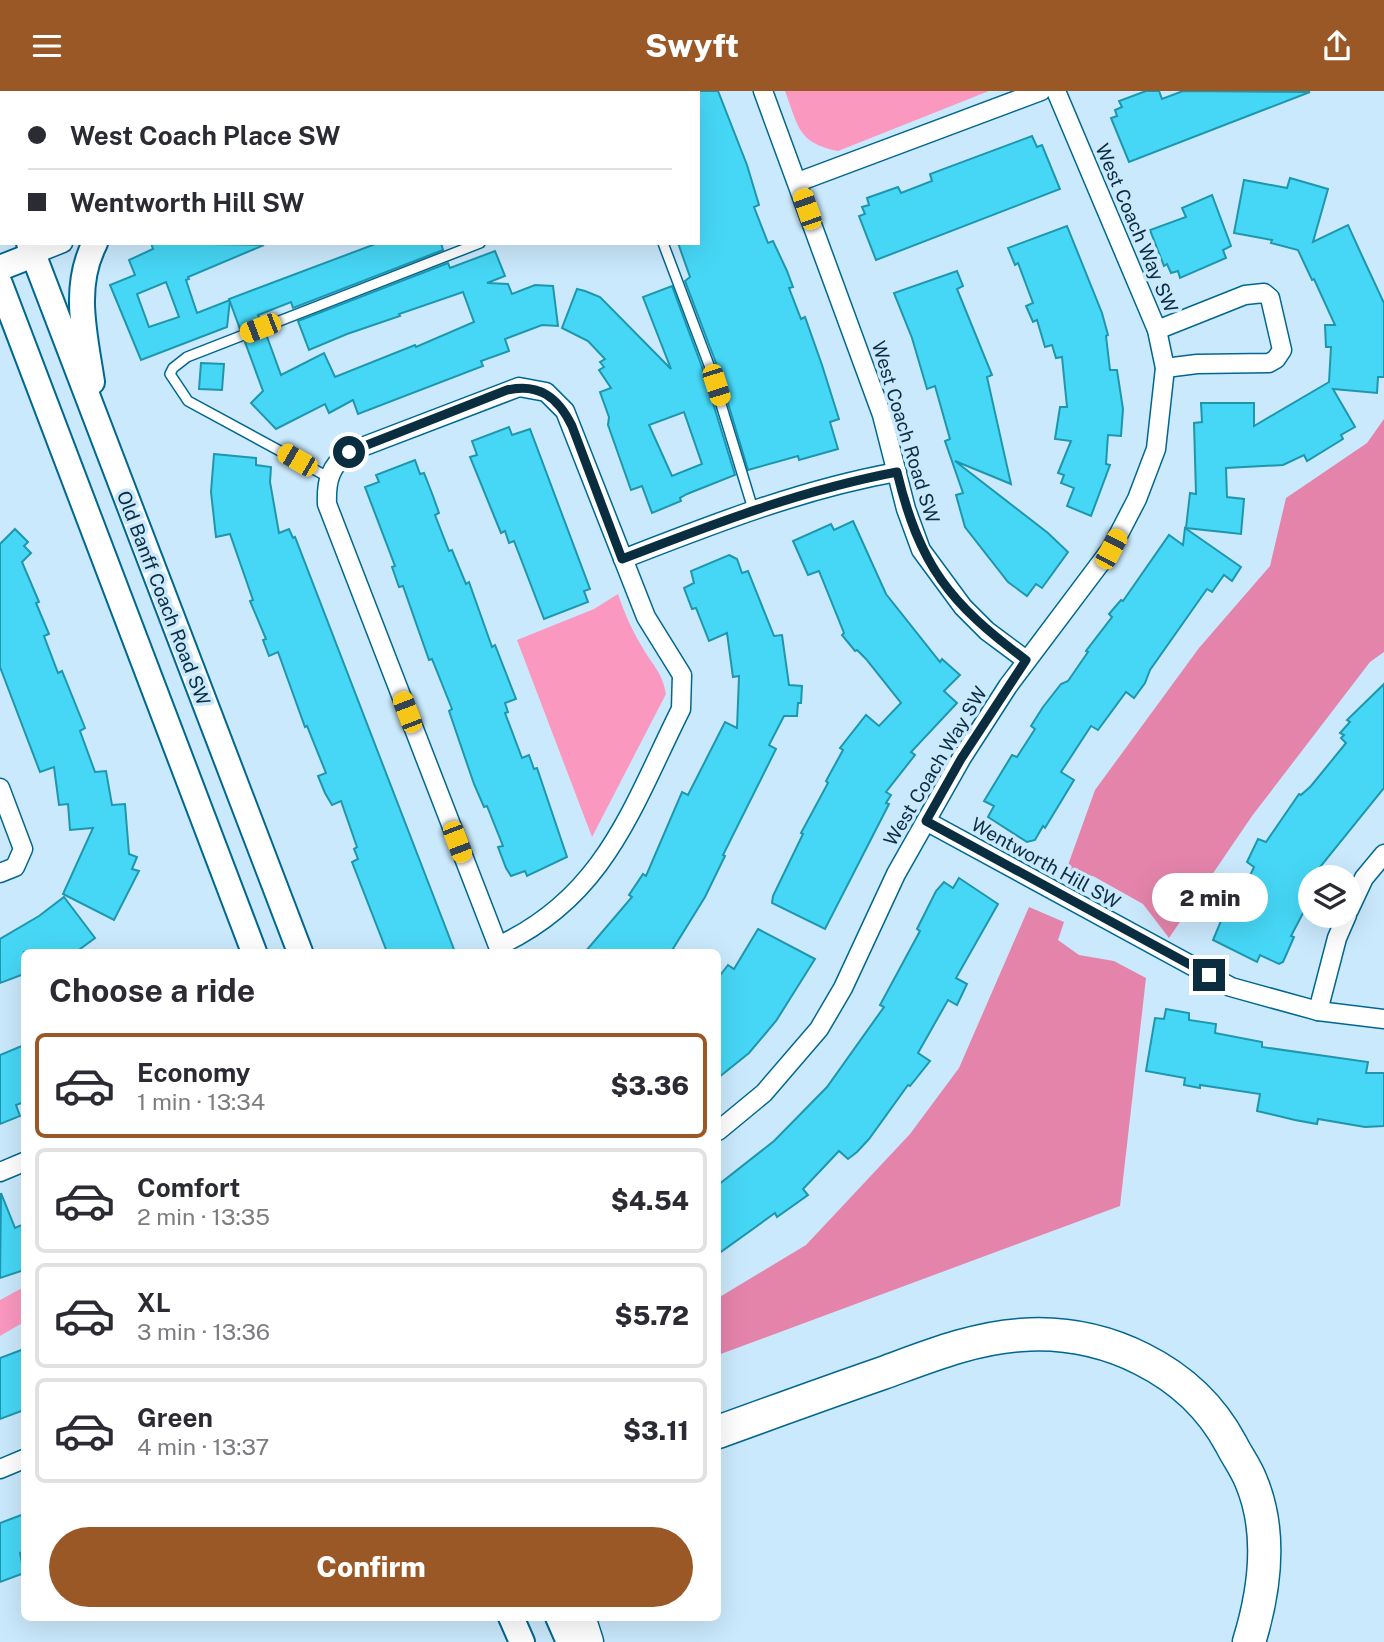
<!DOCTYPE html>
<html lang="en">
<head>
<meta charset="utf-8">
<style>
	:root { --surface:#fff; --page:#f2f2f3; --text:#2b2b33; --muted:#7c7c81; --line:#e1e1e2; --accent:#995825 }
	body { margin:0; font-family:"Public Sans",sans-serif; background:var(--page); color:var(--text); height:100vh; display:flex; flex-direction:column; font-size:26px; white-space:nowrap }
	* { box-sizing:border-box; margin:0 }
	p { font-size:23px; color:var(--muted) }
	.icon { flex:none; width:38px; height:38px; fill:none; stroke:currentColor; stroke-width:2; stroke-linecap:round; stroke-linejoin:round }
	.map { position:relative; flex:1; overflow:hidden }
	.sheet { position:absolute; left:21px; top:858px; width:700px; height:672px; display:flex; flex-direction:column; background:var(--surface); border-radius:10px; box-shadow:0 7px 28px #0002 }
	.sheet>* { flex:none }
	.banner { position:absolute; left:0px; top:0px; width:700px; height:154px; box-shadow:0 7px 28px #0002; display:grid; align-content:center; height:154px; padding:0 28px; background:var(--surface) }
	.controls { position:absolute; left:1298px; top:774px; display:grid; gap:14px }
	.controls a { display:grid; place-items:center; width:63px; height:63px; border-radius:50%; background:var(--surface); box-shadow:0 7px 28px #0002; font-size:35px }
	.end { position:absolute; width:32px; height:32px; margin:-16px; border:9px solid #0a2e40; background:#fff; box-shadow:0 0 0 4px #fff }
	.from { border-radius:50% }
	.bubble { position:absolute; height:49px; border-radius:24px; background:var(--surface); box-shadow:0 7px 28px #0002; font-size:23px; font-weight:800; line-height:49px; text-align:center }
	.car { position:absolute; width:21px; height:42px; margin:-21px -10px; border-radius:9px; box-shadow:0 0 5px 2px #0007; background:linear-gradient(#f5c518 24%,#345 0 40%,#f5c518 0 76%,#345 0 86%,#f5c518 0) }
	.banner b { display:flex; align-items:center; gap:24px; height:66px; font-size:26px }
	.banner b+b { border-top:2px solid var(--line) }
	.banner i { width:18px; height:18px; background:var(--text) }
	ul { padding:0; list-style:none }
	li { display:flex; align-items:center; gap:21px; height:105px; margin:0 14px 10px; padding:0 14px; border:4px solid var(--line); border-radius:10px }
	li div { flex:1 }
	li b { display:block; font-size:26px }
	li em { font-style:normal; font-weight:800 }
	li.active { border-color:var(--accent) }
	li>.icon { width:63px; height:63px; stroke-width:1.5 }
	h2 { padding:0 28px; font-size:32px; line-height:84px }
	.button { display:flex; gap:14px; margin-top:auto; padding:14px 28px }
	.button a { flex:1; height:80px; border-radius:42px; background:var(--accent); color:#fff; font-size:28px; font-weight:800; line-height:80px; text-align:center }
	header { display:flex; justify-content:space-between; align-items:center; height:91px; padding:0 28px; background:var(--accent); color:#fff; font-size:32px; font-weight:800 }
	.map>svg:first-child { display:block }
</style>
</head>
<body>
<header><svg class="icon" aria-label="menu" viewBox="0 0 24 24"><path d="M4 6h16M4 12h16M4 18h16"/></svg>Swyft<svg class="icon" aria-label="share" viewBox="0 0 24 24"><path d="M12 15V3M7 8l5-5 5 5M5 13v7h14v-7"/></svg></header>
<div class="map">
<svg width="1384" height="1551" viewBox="0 0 1384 1551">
	<rect width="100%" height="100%" fill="#cae9fc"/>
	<g fill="#fa98bf">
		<path d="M785,0H989L838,60C797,52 798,34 785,0Z"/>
		<path d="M618,503C624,521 631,537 641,554C652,574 662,580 666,603L592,746L517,549L594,518Z"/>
		<path d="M24,1196V1231L0,1245V1209Z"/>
	</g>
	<g fill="#e584ab">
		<path d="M1384,328V561L1370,571L1252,725L1169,847L1143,813L1093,785L1063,788L1095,699L1199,557L1270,475L1286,407L1367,352Z"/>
		<path d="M1029,816L1064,831L1058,849L1079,864L1114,870L1146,887L1120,1115L718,1264V1207L806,1154L910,1043L959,977Z"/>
	</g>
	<g fill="#46d7f6" stroke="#1e96ad" stroke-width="2" fill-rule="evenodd">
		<path d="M698,0H718L747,74L759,114L754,116L768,152L773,150L787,180L793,196L789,197L801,228L805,226L822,274L839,328L830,331L838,358L799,369L798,365L748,379L716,272L685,190L690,186L678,152H698Z"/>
		<path d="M1146,0H1159L1162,8L1183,0L1310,1L1129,71L1111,27L1117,25L1115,19L1122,16L1119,10Z"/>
		<path d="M1032,45L1037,56L1042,54L1060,98L876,169L859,125L865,123L862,116L869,114L867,107L898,96L901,102L932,90L930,83Z"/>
		<path d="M1290,87L1328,98L1313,151L1348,134L1363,167L1384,212V286H1378L1377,302L1333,298L1355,336L1341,344L1343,348L1307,370L1304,364L1283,374L1226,377L1227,406L1244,408L1241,443L1186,437L1190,402L1196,403L1194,332L1202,331L1201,312H1254V335L1329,291L1331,256H1326L1325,234H1335L1314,188L1312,189L1298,159L1271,152L1272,149L1234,142L1244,89L1287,97Z"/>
		<path d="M1212,104L1231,155L1223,159L1226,167L1180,187L1178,180L1171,182L1167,173L1164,175L1150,139L1186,126L1182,117Z"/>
		<path d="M1067,135L1102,222L1108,244L1106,245L1110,279H1117L1123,318L1121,345L1108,344L1106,373L1110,374L1091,425L1067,415L1074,397L1061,392L1064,384L1058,382L1071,350L1055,348L1060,316H1067L1062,266L1056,267L1052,254L1045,256L1037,229L1033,231L1026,215L1033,212L1018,172L1015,174L1008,157Z"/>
		<path d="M151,152L264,154L188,186L189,188L186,189L197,222L230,209L227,236L141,269L110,194L135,184L129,169L153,158ZM166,191L179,226L149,236L137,203Z"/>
		<path d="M378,152H441L443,159L293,217L291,211L258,224L261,230L240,238L229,208Z"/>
		<path d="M495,160L505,185L487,192L508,193L512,203L535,194L553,195L558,235L542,234L505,248L509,260L481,270L483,275L358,323L353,309L329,322L325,313L276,338L251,312L263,300L245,251L266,243L281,284L324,262L335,286L415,254L416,256L474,231L463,201L399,223L400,225L347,243L309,259L298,230L448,172L450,177Z"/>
		<path d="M957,180L963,195L957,198L992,284L987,286L1011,393L955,370L1048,442L1068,461L1042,497L1036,493L1027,505L1008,491L965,436L956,404L963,402L945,350L950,348L935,295L927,298L912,247L894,202Z"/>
		<path d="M672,195L702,276L735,384L687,403L680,407L681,410L652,422L642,395L631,399L608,334L609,326L600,301L611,297L599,279L604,276L600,271L605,268L588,250L562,237L577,198L585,200L600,206L671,278L643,206ZM684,321L702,373L672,385L649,334Z"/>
		<path d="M201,272L224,273L222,299L199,298Z"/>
		<path d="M509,336L512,344L530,338L590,498L584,500L588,511L544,528L514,450L509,452L505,440L501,442L470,366L477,364L472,350Z"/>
		<path d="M214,363L256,367V374L271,376L270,391L279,442L289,438L293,447L295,446L455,861H387L352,771L358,768L354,758L357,756L341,710L332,714L325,702L318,685L326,682L307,635L305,636L278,561L269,565L263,549L266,548L250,510L253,509L230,443L216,446L211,401Z"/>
		<path d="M415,369L420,383L424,382L433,405L439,422L435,424L449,460L452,459L466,493L469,491L492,556L495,554L516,608L505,612L508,621L505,622L522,667L529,664L534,678L537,677L567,766L527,785L525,780L511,785L506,777L498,756L503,755L487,715L484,716L474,693L449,620L452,618L432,568L429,569L403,495L399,496L392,476L395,475L365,396L379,391L376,384Z"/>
		<path d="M853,430L886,503L940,571L942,568L960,584L944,600L957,612L911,661L915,664L886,701L891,704L886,712L889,713L825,838L772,812L773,805L803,743L801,742L828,692L826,690L843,659L840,657L866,624L879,635L901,612L866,568L857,559L855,560L842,544L844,542L819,480L808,484L793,450L831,433L834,439Z"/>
		<path d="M1185,437L1241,476L1232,490L1224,484L1212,501L1207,498L1150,579L1145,592L1134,607L1126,601L1098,639L1091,635L1061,681L1074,689L1045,737L1043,735L1035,749L1027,751L988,726L994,715L984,710L1012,664L1017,666L1035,638L1031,635L1043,616L1061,593L1068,590L1088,561L1086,560L1112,526L1109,523L1121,509L1123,510L1169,444L1183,454Z"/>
		<path d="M15,438L28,451L24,455L31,462L22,471L39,511L36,512L49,543L44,545L58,582L62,580L85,637L80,640L95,681L106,680L112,714L125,713L129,763L137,766L132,778L139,780L114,829L63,803L93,737L70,739L68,713L59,714L54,676L40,681L0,576V453Z"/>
		<path d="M729,464L737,468L742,482L748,480L774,545L782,544L789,594L802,595L801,612H798L797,625H784L769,654L776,658L723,764L725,765L705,806L671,861H585L632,806L629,804L643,783L646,785L682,701L688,704L725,631L737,637L739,585L733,586L727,542L709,550L696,517L692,518L684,497L694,492L691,480Z"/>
		<path d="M1384,593V697L1320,776L1325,778L1321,786H1311V807L1291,845L1294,846L1283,871L1279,873L1260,864L1257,871L1213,849L1223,825L1230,828L1254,776L1247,771L1258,748L1266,751L1299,703L1301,704L1311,695L1346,652L1341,647L1344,644L1340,642L1350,631L1347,629Z"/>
		<path d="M959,787L998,813L956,887L967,893L957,914L948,909L918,962L930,970L910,995L908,994L869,1048L857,1061L848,1068L839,1060L803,1098L808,1104L777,1126L775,1122L718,1163V1094L774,1050L827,996L884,916L880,914L920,840L917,838L936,800L944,791L953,797Z"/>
		<path d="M64,806L95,847L76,861H24V883L0,892V848L39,825Z"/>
		<path d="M758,838L815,868L776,930L749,962L718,987V887L728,874L734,878Z"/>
		<path d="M1166,918L1189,922V929L1216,933L1215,942L1262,951V956L1368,971L1366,982H1384V1035L1365,1036L1318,1028L1317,1033L1295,1029L1257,1020L1260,1003L1200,994V997L1184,994L1185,987L1146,980L1155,927L1164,928Z"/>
		<path d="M24,954V1011L16,1014L20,1025L0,1033V964Z"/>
		<path d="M1,1102L15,1137L24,1133V1179L0,1187Z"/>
		<path d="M24,1258V1319L0,1328V1267Z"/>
		<path d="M24,1423V1460L20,1462L24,1482L0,1491V1432Z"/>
	</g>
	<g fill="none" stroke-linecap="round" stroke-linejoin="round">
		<defs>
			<g id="lane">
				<path d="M33,0L34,2"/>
				<path d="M332,0L333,2"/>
				<path d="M605,0V2"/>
				<path d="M663,152L709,274L753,418"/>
				<path d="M328,386L188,310L170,283L173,277L187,266L480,152"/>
			</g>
			<g id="street">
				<path d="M433,0L434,2"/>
				<path d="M763,0L882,324L906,418L921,459L963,516L987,540L1026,569"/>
				<path d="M370,2L375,0"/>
				<path d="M451,2L455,0"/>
				<path d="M798,91L1041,0"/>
				<path d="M33,164L63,152"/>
				<path d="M1157,239L1245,204L1264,202L1270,207L1282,259L1276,268L1269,272L1197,273L1165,277"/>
				<path d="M623,468C713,433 802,398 897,381"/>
				<path d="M0,697L23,758L15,776L0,782"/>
				<path d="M926,730L1231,896L1318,920L1384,928"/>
				<path d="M1349,819L1364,787L1384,763"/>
				<path d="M498,855C605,806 632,716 681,618L682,584L646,526L565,320L546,301L519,296L349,361C330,375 326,390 327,413L498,855L500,861"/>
				<path d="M1318,920L1337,847L1347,824"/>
				<path d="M718,1040L764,1002L819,938L843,897L896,783L961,668L1008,595L1111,458L1137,408L1156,358L1165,277L1157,239L1056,0"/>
				<path d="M0,1081L24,1071"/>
				<path d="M0,1378L24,1368"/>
			</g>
			<g id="secondary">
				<path d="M0,78L2,83"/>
				<path d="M0,140H2"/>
				<path d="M29,152L300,861"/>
				<path d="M0,177L33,164"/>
				<path d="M0,193L254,861"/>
				<path d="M92,291C85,244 72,196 95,152"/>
				<path d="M511,1526L522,1551"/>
				<path d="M558,1526L569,1551"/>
			</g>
			<g id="highway">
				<path d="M718,1341C773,1321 828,1301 883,1282C927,1266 973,1247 1021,1244C1104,1238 1191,1278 1231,1353C1237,1365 1246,1377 1251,1390C1273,1442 1265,1499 1249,1551"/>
				<path d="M579,1526L587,1551"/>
			</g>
		</defs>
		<use href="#lane" stroke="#006790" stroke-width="12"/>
		<use href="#street" stroke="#006790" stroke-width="21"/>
		<use href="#secondary" stroke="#006790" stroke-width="28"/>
		<use href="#highway" stroke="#006790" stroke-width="35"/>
		<use href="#lane" stroke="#fff" stroke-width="9"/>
		<use href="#street" stroke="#fff" stroke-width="18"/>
		<use href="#secondary" stroke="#fff" stroke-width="24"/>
		<use href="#highway" stroke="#fff" stroke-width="32"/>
	</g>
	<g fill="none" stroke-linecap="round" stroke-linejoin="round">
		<path stroke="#0a2e40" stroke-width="9" d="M349,361L507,299C539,292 558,306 572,335L622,468C713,433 802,399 897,381C919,474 950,513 1026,569L961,668L926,730L1209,884"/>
	</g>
	<g text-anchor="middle" stroke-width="7" stroke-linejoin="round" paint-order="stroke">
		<g font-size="19" fill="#0a2e40" stroke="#cae9fc">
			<text transform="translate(1137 137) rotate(67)" y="7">West Coach Way SW</text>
			<text transform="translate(906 341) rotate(73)" y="7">West Coach Road SW</text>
			<text transform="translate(164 507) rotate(69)" y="7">Old Banff Coach Road SW</text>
			<text transform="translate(935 675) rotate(-59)" y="7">West Coach Way SW</text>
			<text transform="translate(1046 772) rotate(29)" y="7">Wentworth Hill SW</text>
		</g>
	</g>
</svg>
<div class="controls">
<a><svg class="icon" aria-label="layers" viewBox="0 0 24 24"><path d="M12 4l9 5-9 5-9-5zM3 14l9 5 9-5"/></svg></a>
</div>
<i class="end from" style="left:349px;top:361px"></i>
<i class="end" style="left:1209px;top:884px"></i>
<div class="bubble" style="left:1152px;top:782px;width:116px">2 min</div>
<i class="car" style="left:807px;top:118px;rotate:341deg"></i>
<i class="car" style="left:260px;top:237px;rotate:249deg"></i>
<i class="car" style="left:716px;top:294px;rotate:162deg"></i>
<i class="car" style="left:297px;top:369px;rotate:300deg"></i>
<i class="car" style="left:1111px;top:458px;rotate:28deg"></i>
<i class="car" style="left:407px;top:621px;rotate:339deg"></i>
<i class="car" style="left:457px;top:751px;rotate:159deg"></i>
<div class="banner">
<b><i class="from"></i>West Coach Place SW</b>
<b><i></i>Wentworth Hill SW</b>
</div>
<section class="sheet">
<h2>Choose a ride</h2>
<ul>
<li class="active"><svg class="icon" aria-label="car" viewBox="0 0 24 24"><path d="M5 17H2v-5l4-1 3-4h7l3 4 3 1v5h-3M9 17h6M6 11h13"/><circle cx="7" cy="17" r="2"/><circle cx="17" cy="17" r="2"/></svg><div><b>Economy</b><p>1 min · 13:34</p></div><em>$3.36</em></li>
<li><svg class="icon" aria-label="car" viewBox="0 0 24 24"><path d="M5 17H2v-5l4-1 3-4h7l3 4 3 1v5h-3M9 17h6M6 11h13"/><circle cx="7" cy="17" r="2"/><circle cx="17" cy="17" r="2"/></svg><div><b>Comfort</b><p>2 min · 13:35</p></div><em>$4.54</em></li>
<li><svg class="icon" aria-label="car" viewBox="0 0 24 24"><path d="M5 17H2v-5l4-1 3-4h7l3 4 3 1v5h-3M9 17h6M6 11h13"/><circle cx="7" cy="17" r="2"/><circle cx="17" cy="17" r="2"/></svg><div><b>XL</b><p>3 min · 13:36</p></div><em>$5.72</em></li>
<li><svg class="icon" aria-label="car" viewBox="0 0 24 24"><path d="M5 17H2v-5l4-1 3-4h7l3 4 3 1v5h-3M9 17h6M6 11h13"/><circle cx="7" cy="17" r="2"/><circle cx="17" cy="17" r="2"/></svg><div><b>Green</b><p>4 min · 13:37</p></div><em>$3.11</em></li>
</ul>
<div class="button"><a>Confirm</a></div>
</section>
</div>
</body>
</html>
